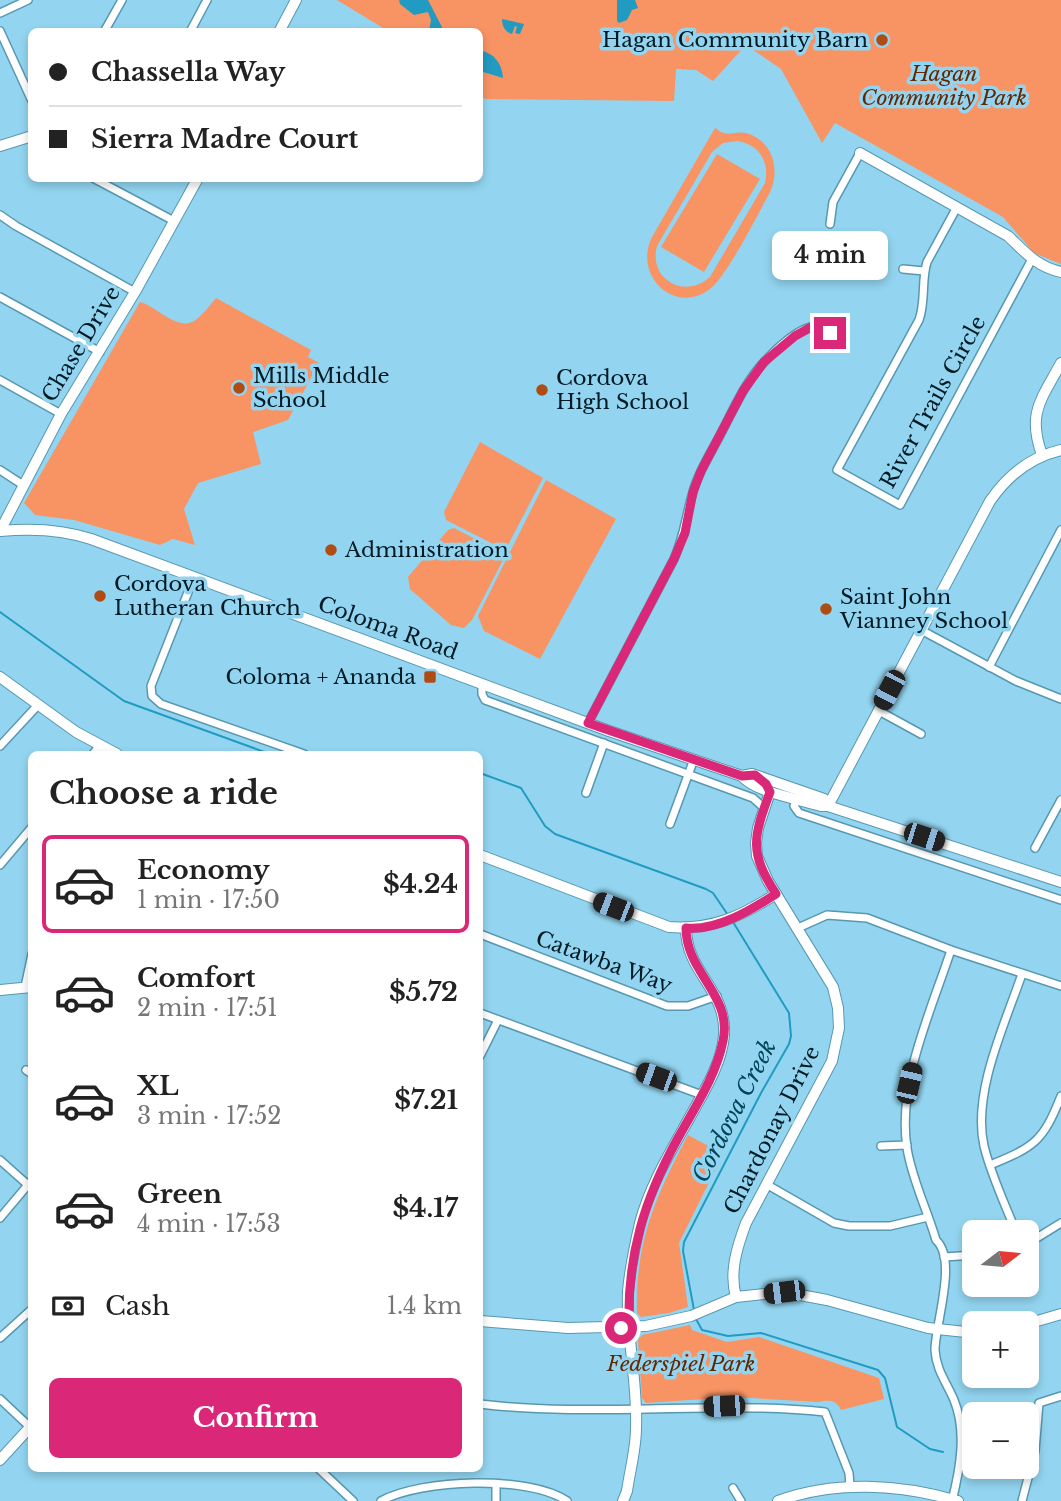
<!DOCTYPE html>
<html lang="en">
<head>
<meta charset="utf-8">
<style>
	:root { --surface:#fff; --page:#f6f6f6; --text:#222; --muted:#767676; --line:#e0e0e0; --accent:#db2777 }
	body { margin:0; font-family:"Libre Baskerville",serif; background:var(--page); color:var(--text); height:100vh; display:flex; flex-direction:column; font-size:26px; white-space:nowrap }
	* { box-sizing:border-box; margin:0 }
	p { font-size:23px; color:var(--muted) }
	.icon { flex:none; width:38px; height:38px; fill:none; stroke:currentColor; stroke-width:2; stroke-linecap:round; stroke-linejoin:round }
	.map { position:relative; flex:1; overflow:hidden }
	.panel { position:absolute; left:28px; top:751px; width:455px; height:721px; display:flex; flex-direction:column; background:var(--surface); border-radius:10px; box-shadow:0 4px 10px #0003 }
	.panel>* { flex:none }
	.top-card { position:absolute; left:28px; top:28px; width:455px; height:154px; border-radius:10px; box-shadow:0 4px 10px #0003; display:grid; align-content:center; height:154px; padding:0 21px; background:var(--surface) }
	.needle { width:46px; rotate:74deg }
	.buttons { position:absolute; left:962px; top:1220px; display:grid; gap:14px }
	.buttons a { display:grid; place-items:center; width:77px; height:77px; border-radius:10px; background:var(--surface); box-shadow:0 4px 10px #0003; font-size:35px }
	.end { position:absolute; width:32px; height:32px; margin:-16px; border:9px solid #db2777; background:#fff; box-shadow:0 0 0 4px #fff }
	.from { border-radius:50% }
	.bubble { position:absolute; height:49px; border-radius:10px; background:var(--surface); box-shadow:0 4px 10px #0003; font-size:23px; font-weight:700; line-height:49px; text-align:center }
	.car { position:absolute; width:21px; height:42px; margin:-21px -10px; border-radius:9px; box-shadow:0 0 5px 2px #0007; background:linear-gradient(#222 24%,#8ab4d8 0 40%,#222 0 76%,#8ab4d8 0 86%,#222 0) }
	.top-card b { display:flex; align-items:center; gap:24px; height:66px; font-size:26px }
	.top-card b+b { border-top:2px solid var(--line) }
	.top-card i { width:18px; height:18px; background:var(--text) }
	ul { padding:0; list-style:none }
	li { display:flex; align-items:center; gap:21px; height:98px; margin:0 14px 10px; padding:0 7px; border:4px solid transparent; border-radius:10px }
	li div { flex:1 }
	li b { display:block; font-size:26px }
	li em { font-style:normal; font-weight:700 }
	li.active { border-color:var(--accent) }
	li>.icon { width:63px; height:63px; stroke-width:1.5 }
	h2 { padding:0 21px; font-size:32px; line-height:84px }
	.pay { display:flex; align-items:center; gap:18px; height:77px; padding:0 21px; font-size:26px }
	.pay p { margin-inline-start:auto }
	.cta { display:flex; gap:14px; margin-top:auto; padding:14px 21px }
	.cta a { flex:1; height:80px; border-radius:10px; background:var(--accent); color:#fff; font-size:28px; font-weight:700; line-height:80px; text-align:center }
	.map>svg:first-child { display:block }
</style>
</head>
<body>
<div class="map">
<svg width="1061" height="1501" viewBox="0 0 1061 1501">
	<rect width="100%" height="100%" fill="#93d5f0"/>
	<g fill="#f89364" fill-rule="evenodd">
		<path d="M337,0H1061V264L1034,253L1003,217L835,123L822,143L781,69L746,45L713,81L696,70L676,69L674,101L486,99L480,96V32L388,31Z"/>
		<path d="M715,128C718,129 720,133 724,133C731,135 738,131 746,133C772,140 781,169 770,192C758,214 727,276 710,289C674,316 633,275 652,237ZM737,141C759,144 770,162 765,183L710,277C685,300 648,279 657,246L712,152L723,143Z"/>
		<path d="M717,154L760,179L704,272L661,247Z"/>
		<path d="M216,298L311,350L308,357L319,363L288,420L253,432L261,464L198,483L184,509L195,545L173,539L160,545L74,520L35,515L24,503L140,302C157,306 179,334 197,319C204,313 210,305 216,298Z"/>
		<path d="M480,442L543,478L507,547L503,549L446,520L444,512Z"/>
		<path d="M546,480L616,519L540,659L484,631L478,616Z"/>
		<path d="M454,528L500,552L503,560L472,620L464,628L451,625L410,589L408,577L448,530Z"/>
		<path d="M688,1135L723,1154L679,1243L688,1307L669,1313L641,1317L637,1313C635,1241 656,1196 688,1135Z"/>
		<path d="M690,1325L692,1330L727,1342L759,1337L879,1378L884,1399L841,1410C836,1399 828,1400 818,1402L734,1397L646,1403L642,1398L638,1340L642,1335Z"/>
	</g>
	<g fill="#219bc1">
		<path d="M399,0H428L444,31H429L431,20L428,12L414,15L400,4Z"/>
		<path d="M617,0H635L638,8L632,10L627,20L619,23L617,21Z"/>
		<path d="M502,19L524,24L520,34L515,33L517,27L515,26L512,34C505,32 502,26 502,19Z"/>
		<path d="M480,51C494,52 502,64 503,78L480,71Z"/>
	</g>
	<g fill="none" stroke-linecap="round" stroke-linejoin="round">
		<g stroke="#219bc1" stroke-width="2">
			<path d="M0,612L124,701L270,754"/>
			<path d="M480,773L521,788L545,826L555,834L706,889L713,893L728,915"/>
			<path d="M694,1310L683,1251L684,1242L761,1093L789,1044L791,1036L789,1013L733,922"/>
			<path d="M696,1319L702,1330L728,1336L761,1333L878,1370L885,1378L897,1427L930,1449L943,1452"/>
		</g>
		<defs>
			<g id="street">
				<path d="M0,13L28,0"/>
				<path d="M0,31L32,101"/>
				<path d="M104,32L122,0"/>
				<path d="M190,32L207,0"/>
				<path d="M93,178L174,221"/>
				<path d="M957,207L927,262C921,281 926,301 919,320L837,470L900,505L1032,259"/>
				<path d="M0,215L16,226L135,292"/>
				<path d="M830,224L833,202L860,153"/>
				<path d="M903,269L924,271"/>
				<path d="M0,297L100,352"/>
				<path d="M0,380L61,414"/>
				<path d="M0,470L23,485"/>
				<path d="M194,577L151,686L152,696L161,704L304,754"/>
				<path d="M921,630L1016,681L1061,699"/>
				<path d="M989,667L1061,530"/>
				<path d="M482,684V694L485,700L753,798L764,808"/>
				<path d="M879,711L921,734"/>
				<path d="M588,723L674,559C684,537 686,515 693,492C698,473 709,456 718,439C732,413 744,383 765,361C776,349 800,326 817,326L842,340"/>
				<path d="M0,746L38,705"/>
				<path d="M93,754L99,746"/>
				<path d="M586,793L604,743"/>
				<path d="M797,799L794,806L799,813L1061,900"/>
				<path d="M670,824L694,759"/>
				<path d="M1035,848L1061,800"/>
				<path d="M0,865L32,827"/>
				<path d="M798,928L827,915L867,918L951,950L1061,986"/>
				<path d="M480,934L667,1006H688L717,996"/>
				<path d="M951,950C931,1011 897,1083 907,1148C912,1180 927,1209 936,1240C958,1260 935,1324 935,1350C936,1370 947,1383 954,1400C967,1432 960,1469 952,1501"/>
				<path d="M25,987L32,954"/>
				<path d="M480,1013L702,1095"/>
				<path d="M480,1056L498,1020"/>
				<path d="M26,1070L32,1074"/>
				<path d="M881,1146L907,1145"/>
				<path d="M0,1160L28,1185"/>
				<path d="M990,1165C1034,1147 1043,1142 1061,1096"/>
				<path d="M766,1184L834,1223L849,1226H890L928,1217"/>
				<path d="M0,1218L32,1180"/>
				<path d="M1016,1232C1005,1204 991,1175 984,1146C972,1093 1005,1024 1022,974"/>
				<path d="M1027,1244L1061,1223"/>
				<path d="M944,1257L975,1255"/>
				<path d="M0,1338L32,1309"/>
				<path d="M0,1399L32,1429"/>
				<path d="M480,1404C595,1418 710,1400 825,1412L849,1473L850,1486"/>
				<path d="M318,1468L353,1501"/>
				<path d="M733,1488L741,1501"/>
				<path d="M381,1501C421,1479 529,1475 567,1501"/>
				<path d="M496,1501V1485"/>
				<path d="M1022,1501L1035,1451L1039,1403L1061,1396"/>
			</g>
			<g id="secondary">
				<path d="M279,32L296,0"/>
				<path d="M0,146L32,136"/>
				<path d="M860,153L1008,236C1025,252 1037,267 1061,272"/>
				<path d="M1042,455C1027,413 1041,400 1061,363"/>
				<path d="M0,531C32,528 61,529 91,539L609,731L742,776L752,774L824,799L828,806"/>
				<path d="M0,531L61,414L135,292L198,178"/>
				<path d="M0,677L76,732L117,754"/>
				<path d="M742,776C754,792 799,799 821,806H828L1061,882"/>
				<path d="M828,806L990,501C1008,475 1030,457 1061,450"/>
				<path d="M480,855L669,927C712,930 740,917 776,894"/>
				<path d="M0,990L32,987"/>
				<path d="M736,1297C729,1272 737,1247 746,1223L832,1061L839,1028L838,1008L833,987L768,881L757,856L756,843L758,828L770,792"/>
				<path d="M480,1321L568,1328L646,1326L691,1316L736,1297L784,1292L827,1300L928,1328L975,1333"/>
				<path d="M1027,1324L1061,1314"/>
				<path d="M0,1460L32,1425"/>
				<path d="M623,1501L627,1491C630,1470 636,1449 636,1428C638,1383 626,1336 628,1291C630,1268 635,1245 640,1223C650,1185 671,1151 690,1117C703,1093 722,1064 724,1035C727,989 686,973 686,928"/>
				<path d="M778,1501C835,1480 900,1484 958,1501"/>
			</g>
		</defs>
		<use href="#street" stroke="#5798b1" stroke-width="10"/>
		<use href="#secondary" stroke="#5798b1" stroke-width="12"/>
		<use href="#street" stroke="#fff" stroke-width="7"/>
		<use href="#secondary" stroke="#fff" stroke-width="10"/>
	</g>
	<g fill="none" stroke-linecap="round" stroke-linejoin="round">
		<path stroke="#db2777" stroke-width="9" d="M621,1328L629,1327C627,1256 644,1200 678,1138C695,1107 716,1076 723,1041C733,995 686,973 686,928C717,931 751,910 776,894C749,852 753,838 770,792L766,784L755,775L742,776L588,723L674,559L685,533L693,492L701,471L743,391L764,362L795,336L813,326L830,333"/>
	</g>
	<g fill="#af4c13" stroke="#93d5f0" stroke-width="2.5">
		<circle cx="882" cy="40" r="7"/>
		<circle cx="239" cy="388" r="7"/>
		<circle cx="542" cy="390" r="7"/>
		<circle cx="331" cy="550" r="7"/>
		<circle cx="100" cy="596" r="7"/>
		<circle cx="826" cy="609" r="7"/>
		<rect x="423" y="670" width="14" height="14" rx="3.5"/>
	</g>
	<g text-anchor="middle" stroke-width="7" stroke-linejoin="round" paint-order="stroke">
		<g font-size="21" fill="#001a24" stroke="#93d5f0" text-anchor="start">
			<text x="868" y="47" text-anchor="end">Hagan Community Barn</text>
			<text x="253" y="383">Mills Middle<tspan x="253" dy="24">School</tspan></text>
			<text x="556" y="385">Cordova<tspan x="556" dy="24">High School</tspan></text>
			<text x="345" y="557">Administration</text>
			<text x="114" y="591">Cordova<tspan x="114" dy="24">Lutheran Church</tspan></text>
			<text x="840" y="604">Saint John<tspan x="840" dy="24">Vianney School</tspan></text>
			<text x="416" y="684" text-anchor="end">Coloma + Ananda</text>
		</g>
		<g font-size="21" font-style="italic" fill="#662600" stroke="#93d5f0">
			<text x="944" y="81">Hagan<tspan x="944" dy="24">Community Park</tspan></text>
			<text x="681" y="1371">Federspiel Park</text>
		</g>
		<g font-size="21" fill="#001a24" stroke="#93d5f0">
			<text transform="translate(81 344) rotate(-59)" y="7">Chase Drive</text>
			<text transform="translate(933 402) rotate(-61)" y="7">River Trails Circle</text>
			<text transform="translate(388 628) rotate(20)" y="7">Coloma Road</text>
			<text transform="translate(604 962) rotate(20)" y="7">Catawba Way</text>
			<text transform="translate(772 1130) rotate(-63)" y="7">Chardonay Drive</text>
		</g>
		<g font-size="23" font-style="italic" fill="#004559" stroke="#93d5f0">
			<text transform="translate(734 1111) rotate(-63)" y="8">Cordova Creek</text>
		</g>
	</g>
</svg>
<div class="buttons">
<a><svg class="needle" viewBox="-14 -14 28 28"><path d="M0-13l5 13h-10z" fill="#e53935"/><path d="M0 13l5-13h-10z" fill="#767676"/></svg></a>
<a>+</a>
<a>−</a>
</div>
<i class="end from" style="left:621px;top:1328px"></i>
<i class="end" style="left:830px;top:333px"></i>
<div class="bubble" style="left:772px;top:231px;width:116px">4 min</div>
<i class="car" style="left:889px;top:690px;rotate:208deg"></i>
<i class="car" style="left:924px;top:837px;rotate:108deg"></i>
<i class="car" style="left:613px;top:907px;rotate:291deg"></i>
<i class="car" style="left:656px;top:1077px;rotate:290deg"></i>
<i class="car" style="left:909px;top:1083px;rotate:13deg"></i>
<i class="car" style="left:784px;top:1292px;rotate:263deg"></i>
<i class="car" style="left:724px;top:1406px;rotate:268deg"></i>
<div class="top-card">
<b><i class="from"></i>Chassella Way</b>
<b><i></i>Sierra Madre Court</b>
</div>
<section class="panel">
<h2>Choose a ride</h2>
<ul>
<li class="active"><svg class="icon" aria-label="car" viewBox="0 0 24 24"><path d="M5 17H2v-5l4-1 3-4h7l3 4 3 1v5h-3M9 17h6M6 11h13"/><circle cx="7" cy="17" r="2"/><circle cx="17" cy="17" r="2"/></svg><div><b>Economy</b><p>1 min · 17:50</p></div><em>$4.24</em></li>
<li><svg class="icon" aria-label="car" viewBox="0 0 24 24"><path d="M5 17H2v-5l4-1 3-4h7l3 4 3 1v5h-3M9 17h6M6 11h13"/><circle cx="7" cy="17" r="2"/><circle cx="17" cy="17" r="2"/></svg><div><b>Comfort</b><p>2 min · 17:51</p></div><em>$5.72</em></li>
<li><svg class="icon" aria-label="car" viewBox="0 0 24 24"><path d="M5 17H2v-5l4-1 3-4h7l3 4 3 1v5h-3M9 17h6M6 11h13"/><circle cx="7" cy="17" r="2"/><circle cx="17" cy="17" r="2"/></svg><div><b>XL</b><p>3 min · 17:52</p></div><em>$7.21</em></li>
<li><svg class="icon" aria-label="car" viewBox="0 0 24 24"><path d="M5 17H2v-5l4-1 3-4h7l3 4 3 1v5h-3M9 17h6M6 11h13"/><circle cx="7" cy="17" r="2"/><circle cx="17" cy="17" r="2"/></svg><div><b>Green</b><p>4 min · 17:53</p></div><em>$4.17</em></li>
</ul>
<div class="pay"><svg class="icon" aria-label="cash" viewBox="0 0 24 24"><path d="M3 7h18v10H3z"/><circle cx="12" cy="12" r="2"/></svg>Cash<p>1.4 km</p></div>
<div class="cta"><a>Confirm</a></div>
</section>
</div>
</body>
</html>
